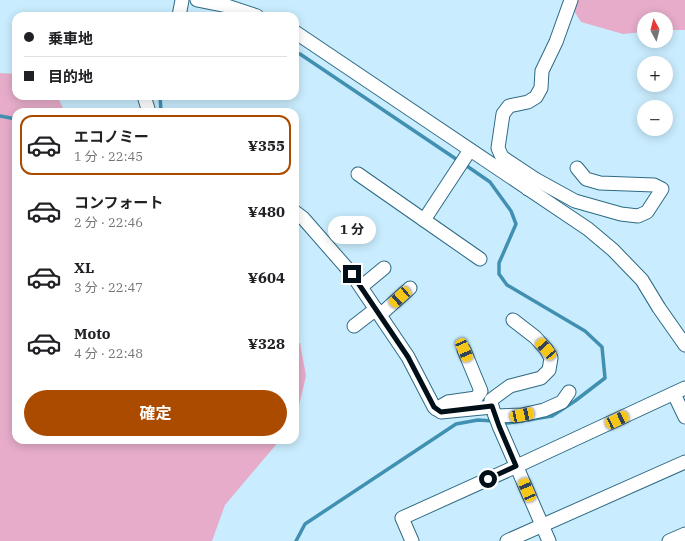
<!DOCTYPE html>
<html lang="ja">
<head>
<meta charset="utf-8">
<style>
	:root { --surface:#fff; --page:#f6f6f6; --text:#202124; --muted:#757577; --line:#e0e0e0; --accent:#ab4b00 }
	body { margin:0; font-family:"IBM Plex Serif","Noto Sans JP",serif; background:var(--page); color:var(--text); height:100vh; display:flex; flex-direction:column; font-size:15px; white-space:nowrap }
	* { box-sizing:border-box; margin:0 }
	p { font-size:13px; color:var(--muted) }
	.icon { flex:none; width:22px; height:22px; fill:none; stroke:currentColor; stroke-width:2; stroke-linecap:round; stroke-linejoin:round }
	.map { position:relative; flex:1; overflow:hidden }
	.details { position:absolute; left:12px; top:108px; width:287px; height:336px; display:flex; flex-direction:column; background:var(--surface); border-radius:12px; box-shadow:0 2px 10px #0003 }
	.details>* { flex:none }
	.hud { position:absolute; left:12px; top:12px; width:287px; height:88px; border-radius:12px; box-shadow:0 2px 10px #0003; display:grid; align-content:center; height:88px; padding:0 12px; background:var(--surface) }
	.needle { width:26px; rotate:353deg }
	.tools { position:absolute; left:637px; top:12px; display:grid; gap:8px }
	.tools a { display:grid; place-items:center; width:36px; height:36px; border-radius:50%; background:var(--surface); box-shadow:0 2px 10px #0003; font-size:20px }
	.end { position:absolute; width:18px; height:18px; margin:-9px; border:5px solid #000f18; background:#fff; box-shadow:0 0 0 2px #fff }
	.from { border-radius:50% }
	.bubble { position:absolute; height:28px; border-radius:14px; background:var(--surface); box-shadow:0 2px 10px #0003; font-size:13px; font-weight:700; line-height:28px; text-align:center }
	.car { position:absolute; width:12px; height:24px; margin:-12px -6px; border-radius:5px; box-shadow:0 0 3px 1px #0007; background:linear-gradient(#f5c518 24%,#345 0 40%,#f5c518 0 76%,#345 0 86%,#f5c518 0) }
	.hud b { display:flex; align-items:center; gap:14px; height:38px; font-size:15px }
	.hud b+b { border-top:1px solid var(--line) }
	.hud i { width:10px; height:10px; background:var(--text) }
	ul { padding:7px 0 0; list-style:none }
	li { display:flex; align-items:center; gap:12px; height:60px; margin:0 8px 6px; padding:0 4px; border:2px solid transparent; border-radius:12px }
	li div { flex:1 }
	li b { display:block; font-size:15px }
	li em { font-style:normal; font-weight:700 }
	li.current { border-color:var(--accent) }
	li>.icon { width:36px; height:36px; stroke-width:1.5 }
	.action { display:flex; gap:8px; margin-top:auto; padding:8px 12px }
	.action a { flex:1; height:46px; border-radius:24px; background:var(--accent); color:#fff; font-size:16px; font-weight:700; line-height:46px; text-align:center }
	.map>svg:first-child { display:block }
</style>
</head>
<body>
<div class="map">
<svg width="685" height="541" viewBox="0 0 685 541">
	<rect width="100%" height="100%" fill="#c9edfe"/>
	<g fill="#e6acc9">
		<path d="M567,0H685V30H666V19H644V32L623,34L581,22Z"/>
		<path d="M0,73L16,74V96H57L65,112H16V440H280L225,505L212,541H0Z"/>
		<path d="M295,343H300L306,376L295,422Z"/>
	</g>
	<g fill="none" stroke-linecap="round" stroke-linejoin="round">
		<g stroke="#4290b1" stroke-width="3.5">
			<path d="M295,52L300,54L459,161"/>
			<path d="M160,96L161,112"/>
			<path d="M0,116L16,119"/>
			<path d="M464,164L490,182L511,211L516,224L499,263V274L507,285L585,331L602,347L605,378L575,401L552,416L528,420"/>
			<path d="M500,422L508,423L522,421"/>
			<path d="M296,541L305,524L456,424L478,420L494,421"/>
		</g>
		<defs>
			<g id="minor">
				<path d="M197,0L227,6L257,16"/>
				<path d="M179,16L182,0"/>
				<path d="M295,32L588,229L613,250L642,280L659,308L685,345"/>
				<path d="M144,96L149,112"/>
				<path d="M358,174L424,220L470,150"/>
				<path d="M535,179L502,157L498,148L503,114L509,106L528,102L536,97L541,88L542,71L556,42L571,0"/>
				<path d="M528,189L535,179L575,201L621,214L638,216L647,212L662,189L654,185L600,183L586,179L577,168"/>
				<path d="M295,212L303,218L352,274L408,357L434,407L441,412L492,407L499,426L549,541"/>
				<path d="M424,220L480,259"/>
				<path d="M361,287L384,268"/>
				<path d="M380,315L410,288"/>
				<path d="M354,326L376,309"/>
				<path d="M674,394L685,417"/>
				<path d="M492,407L491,400L510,386L541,378L549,370L551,358L546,349L535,337L513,320"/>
				<path d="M436,409L448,402L476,398L481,391L464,350"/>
				<path d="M495,416L522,415L544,410L562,402L569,392"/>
				<path d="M412,541L402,518L517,466L685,388"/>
				<path d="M507,541L685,462"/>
				<path d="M669,541L685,534"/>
			</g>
		</defs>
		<use href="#minor" stroke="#2d6a84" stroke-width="15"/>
		<use href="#minor" stroke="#fff" stroke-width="13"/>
	</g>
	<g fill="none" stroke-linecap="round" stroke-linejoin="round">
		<path stroke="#000f18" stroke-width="5" d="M352,274L408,357L434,407L441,412L492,406L499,426L516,466L488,479"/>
	</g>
</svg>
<div class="tools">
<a><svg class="needle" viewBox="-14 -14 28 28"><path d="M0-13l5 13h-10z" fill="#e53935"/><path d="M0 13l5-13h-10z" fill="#757577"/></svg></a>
<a>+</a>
<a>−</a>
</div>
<i class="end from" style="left:488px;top:479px"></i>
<i class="end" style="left:352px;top:274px"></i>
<div class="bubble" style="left:328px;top:216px;width:48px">1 分</div>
<i class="car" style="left:400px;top:297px;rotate:228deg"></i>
<i class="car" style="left:546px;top:349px;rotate:318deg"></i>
<i class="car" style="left:464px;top:350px;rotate:157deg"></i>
<i class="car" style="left:522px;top:415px;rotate:78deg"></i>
<i class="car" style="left:617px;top:420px;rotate:65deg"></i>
<i class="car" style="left:527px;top:490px;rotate:337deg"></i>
<div class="hud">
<b><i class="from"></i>乗車地</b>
<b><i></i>目的地</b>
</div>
<section class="details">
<ul>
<li class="current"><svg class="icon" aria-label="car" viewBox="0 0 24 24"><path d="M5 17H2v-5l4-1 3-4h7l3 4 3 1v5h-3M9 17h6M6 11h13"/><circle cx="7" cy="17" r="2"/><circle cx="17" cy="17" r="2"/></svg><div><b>エコノミー</b><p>1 分 · 22:45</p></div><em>¥355</em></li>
<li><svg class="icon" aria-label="car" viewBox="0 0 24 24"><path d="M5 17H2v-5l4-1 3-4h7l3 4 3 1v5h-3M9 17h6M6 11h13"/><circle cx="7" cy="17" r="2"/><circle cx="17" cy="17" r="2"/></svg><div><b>コンフォート</b><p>2 分 · 22:46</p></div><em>¥480</em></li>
<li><svg class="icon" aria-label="car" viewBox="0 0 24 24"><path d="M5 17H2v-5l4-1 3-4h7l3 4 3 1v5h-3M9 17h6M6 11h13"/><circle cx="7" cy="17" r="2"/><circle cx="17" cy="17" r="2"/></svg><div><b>XL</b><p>3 分 · 22:47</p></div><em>¥604</em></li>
<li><svg class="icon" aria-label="car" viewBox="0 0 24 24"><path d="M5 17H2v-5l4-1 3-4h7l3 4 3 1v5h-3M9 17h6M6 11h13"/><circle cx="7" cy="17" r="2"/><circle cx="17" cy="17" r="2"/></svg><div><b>Moto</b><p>4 分 · 22:48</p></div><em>¥328</em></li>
</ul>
<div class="action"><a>確定</a></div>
</section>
</div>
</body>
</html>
